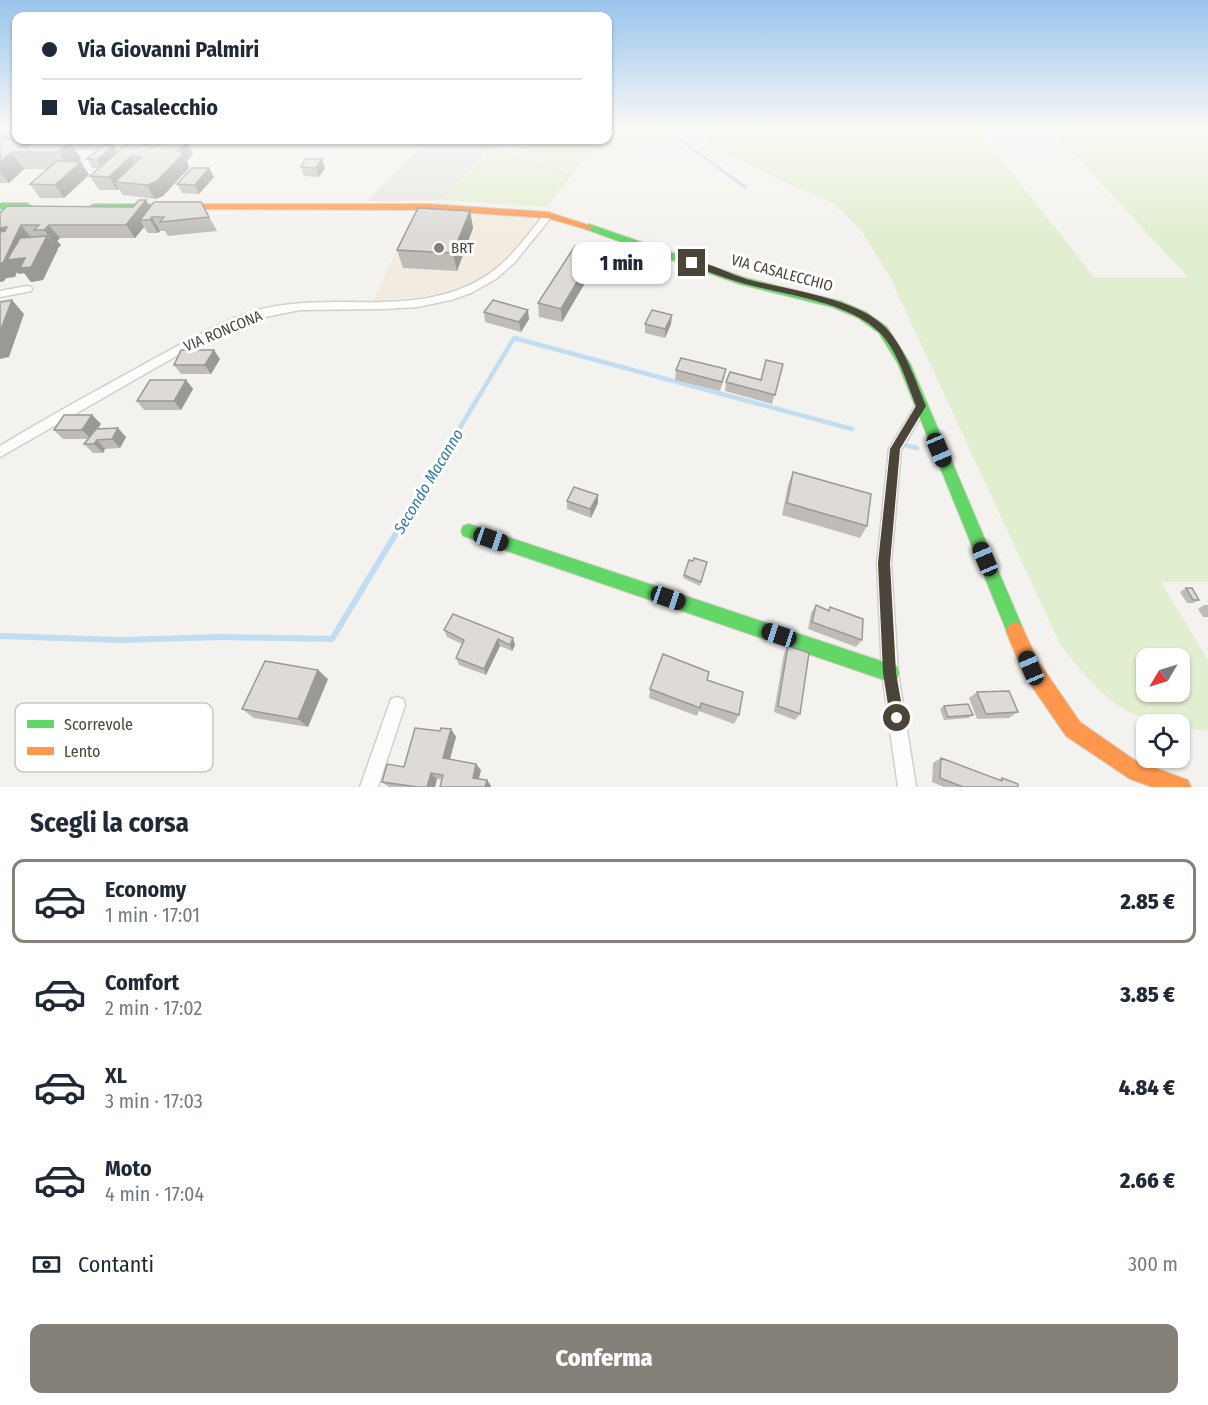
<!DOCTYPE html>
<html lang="it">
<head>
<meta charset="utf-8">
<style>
	:root { --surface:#fff; --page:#f2f2f3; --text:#1f2937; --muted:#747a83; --line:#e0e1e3; --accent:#868178 }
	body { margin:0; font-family:"Fira Sans Condensed",sans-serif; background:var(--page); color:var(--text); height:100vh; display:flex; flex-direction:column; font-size:22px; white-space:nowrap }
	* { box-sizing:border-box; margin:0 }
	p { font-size:20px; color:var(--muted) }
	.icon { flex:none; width:33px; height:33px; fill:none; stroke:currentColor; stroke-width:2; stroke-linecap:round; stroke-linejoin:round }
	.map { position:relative; height:787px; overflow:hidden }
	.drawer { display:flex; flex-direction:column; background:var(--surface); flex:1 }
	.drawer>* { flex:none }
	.top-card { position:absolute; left:12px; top:12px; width:600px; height:132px; border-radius:12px; box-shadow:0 2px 4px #0004; display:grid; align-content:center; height:132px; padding:0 30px; background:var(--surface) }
	.needle { width:39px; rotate:232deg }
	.tools { position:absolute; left:1136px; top:648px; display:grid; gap:12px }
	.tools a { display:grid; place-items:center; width:54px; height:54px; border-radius:12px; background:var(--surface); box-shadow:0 2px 4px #0004; font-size:30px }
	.end { position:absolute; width:27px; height:27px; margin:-14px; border:8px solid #4b4439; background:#fff; box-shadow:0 0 0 3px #fff }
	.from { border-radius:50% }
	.bubble { position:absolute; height:42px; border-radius:12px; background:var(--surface); box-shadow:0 2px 4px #0004; font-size:20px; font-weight:800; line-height:42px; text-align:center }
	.car { position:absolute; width:18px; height:36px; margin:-18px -9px; border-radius:8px; box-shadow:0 0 4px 2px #0007; background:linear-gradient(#222 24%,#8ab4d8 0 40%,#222 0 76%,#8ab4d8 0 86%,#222 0) }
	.top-card b { display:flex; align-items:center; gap:21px; height:57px; font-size:22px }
	.top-card b+b { border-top:2px solid var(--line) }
	.top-card i { width:15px; height:15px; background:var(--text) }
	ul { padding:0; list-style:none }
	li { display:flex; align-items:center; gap:18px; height:84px; margin:0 12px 9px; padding:0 18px; border:3px solid transparent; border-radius:12px }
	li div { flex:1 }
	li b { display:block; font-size:22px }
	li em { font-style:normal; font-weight:800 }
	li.selected { border-color:var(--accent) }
	li>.icon { width:54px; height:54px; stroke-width:1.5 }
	h2 { padding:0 30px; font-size:27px; line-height:72px }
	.pay { display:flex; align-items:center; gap:15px; height:66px; padding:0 30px; font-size:22px }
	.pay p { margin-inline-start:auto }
	.button { display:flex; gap:12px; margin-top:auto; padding:12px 30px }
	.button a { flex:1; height:69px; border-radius:12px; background:var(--accent); color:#fff; font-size:24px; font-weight:800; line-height:69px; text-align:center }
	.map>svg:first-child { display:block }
</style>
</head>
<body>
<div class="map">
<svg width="1208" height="787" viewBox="0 0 1208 787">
	<rect width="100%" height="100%" fill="#f4f2ee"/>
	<path fill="#f3ebdf" d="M413,213L525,216L534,221V225L527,237L496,267L476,280L452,290L421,297L374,300Z"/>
	<path fill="#e6e2de" d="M427,140H474L492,145L443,200L367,201Z"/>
	<g fill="#e1eecf" fill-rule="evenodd">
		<path d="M608,129H653L668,141L596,153L587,158L573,172L513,151L529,140H608Z"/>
		<path d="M693,129H977L1094,277H1188L1051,129H1203L1208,133V582H1161L1208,660V731L1179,727V724C1122,724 1090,684 1059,642L889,275L861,230L833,203L737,160ZM1179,658V692H1146V658Z"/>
		<path d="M493,146L573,173L547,207L444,200Z"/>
	</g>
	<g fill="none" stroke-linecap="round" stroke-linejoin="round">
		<path stroke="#c0ddf1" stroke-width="3" d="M666,129L745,187"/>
		<g stroke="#c0ddf1" stroke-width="4.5">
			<path d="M905,445L917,448"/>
			<path d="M414,504L514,338L852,429"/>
		</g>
		<path stroke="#c0ddf1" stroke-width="6" d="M0,636L121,640L221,637L332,639L415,502"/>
		<defs>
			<g id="street">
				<path d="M548,212L553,215L514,263L496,279L471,293L451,300L417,307L383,309L300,310L255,319L226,330L185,351L0,457V446C46,418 92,393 139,367C174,348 208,328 245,314C279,302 314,302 349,302C400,303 455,302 497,268C516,252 530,232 545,213Z"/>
				<path d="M27,286L31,287L32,289L31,291L0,297V291Z"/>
				<path d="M921,401L925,403L927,406L901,450L891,563L898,673L916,787H898L882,673L877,563L889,449L917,403Z"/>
				<path d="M397,697L403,699L405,705L378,787H360L389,705L391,699Z"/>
			</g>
			<g id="fast">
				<path d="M0,203H27L32,206L27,209H0Z"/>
				<path d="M95,204H156L161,207L156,210L91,209V205Z"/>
				<path d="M589,224L746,278L840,301L866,312L887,327L910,363L1024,631L1021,637L1015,640L1009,637L898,364L879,333L858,318L832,307L739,284L585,229L584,227Z"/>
				<path d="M469,524L890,664L897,666L899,673L897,680L890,682L469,538L463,536L461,531L463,526Z"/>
			</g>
			<g id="slow">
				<path d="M182,204H430L548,212L594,227L589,230L547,218L430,210L178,209V205Z"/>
				<path d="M1015,622L1021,625L1038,661L1080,722L1136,761L1188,780L1191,787H1152L1130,779L1066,736L1024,675L1006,631L1009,625Z"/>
			</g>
		</defs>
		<use href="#street" stroke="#d2d0cb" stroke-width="3"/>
		<use href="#fast" stroke="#d3cfc5" stroke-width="2"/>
		<use href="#slow" stroke="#d3cfc5" stroke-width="2"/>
		<use href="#street" fill="#fdfdfc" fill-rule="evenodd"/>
		<use href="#fast" fill="#63d668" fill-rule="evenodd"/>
		<use href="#slow" fill="#ff974d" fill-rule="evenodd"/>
	</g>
	<g fill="#bfbcb8">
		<path d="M0,129L16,140L30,144L28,140H105L108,145H114L117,151L154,146L158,144L155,140H188L187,141L193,154L187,161L189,168L163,196L155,199L123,195L119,189L117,190H99L90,176L99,168H92L87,159L98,150H75L81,159L78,162L89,175L64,198H40L30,184L47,169H24L9,183H0Z"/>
		<path d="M301,167L325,168L319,177L304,176Z"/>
		<path d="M209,168L214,177L199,194L182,193L177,184Z"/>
		<path d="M146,200L150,207L201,202L217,231L168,236L165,231H160L158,233H148L144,227L135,238H60L57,241L61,245L57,249H58L43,280L31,282L24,273L19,274L17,272L15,277L6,278L4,281L0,282V211L1,212L133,207Z"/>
		<path d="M470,211L473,228L457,271L403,268L397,250Z"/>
		<path d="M596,264L562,322L539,317L538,303Z"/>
		<path d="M484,312L529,319L521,332L485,322Z"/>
		<path d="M645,324H671L665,338L645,333Z"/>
		<path d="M220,359L211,374H181L174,365Z"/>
		<path d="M783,364L772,404L725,391L726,382L761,380Z"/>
		<path d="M676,370L724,378L720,391L675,380Z"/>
		<path d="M186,380L193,389L181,410H144L137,401Z"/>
		<path d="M92,415L101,424L97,429L126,437L120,448L105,449L103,453H93L84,444L88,439H63L54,430Z"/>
		<path d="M793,472L867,526L860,538L782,515L788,485Z"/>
		<path d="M567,501L598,503L591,518L567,509Z"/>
		<path d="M693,561L707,562L700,586L683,578L684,575Z"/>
		<path d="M1186,588L1199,600L1193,603H1187L1180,592Z"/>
		<path d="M816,605L828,610L830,607L862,640L856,647L808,629L811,613Z"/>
		<path d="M1204,605H1208V617H1203L1198,609Z"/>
		<path d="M453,614L515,645L512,651L500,646L486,675L459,665L456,658L462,644L447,637L444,630Z"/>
		<path d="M788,646L800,714L795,720L774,712L784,653Z"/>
		<path d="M328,679L308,727L254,718L242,709Z"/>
		<path d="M707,680L739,715L734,724L699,711L697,716L649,698L650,689Z"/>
		<path d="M977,692L1018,712L1009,718L977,719L969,698Z"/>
		<path d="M944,706L973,715L969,718L944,720L940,709Z"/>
		<path d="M451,729L456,737L450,759L481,770L479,779L487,780L491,786L437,779L435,787H389L382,782L404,767L440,731Z"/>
		<path d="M941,758L998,780L1002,778L1018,787H944L932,782L933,763Z"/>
	</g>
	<g fill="#9b9996">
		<path d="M9,129H16V140L12,147L2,134Z"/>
		<path d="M27,140L36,152L18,147Z"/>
		<path d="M100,140H105L109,146L106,149Z"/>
		<path d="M149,140L156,153L143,145Z"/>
		<path d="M178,140H188L187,141L193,154L187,161L189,168L163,196L155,199L147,185L182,146Z"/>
		<path d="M70,142L81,159L70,169L59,152Z"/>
		<path d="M114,145L119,154L103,169L97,160Z"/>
		<path d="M12,152L24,169L9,183L0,172V162Z"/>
		<path d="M131,156L138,170L115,182L119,189L117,190L109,177Z"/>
		<path d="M322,159L325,168L319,177L316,168Z"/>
		<path d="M81,162L89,175L64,198L55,185Z"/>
		<path d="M209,168L214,177L199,194L195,185Z"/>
		<path d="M146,200L154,214L152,217L160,231L158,233L150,220H140L144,227L135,238L126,225Z"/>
		<path d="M470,211L473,228L457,271L453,253Z"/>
		<path d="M21,225L32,239L47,236L54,244L44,230L49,225L60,238L57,241L61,245L57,249H58L43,280L31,282L24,273L19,274L17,272L15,277L6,278L4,281L0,282V228Z"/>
		<path d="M596,250V264L562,322L561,309Z"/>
		<path d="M12,300L24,314L9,357L0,359V332Z"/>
		<path d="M528,310L529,319L521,332L519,322Z"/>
		<path d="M672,315L671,324L665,338V329Z"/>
		<path d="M214,350L220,359L211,374L205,365Z"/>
		<path d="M186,380L193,389L181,410L174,401Z"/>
		<path d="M92,415L101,424L91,439L82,430Z"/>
		<path d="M118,428L126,437L120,448L112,439Z"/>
		<path d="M97,440L105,449L103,453L94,444Z"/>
		<path d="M598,495V503L591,518L590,509Z"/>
		<path d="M513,638L515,645L512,651L510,645Z"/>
		<path d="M498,639L500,646L486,675L484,669Z"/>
		<path d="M318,670L328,679L308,727L298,719Z"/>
		<path d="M451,729L456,737L448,765L443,758Z"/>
		<path d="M476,764L481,770L477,784L473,778Z"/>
		<path d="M431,773L437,779L435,787H427Z"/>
		<path d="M487,780L491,786V787H485Z"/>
	</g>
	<g fill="#dedbd6" stroke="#9b9996" stroke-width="1.5">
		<path d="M0,129H9L2,134H0Z"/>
		<path d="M0,139L27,140L18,147H27L31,142H70L59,152H12L0,162Z"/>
		<path d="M131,140H149L143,145L154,146L166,140L187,141L177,151L182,152V155L156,182L147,185L115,182L141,157L131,156L109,177L90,176Z"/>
		<path d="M103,145H114L97,160L87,159Z"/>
		<path d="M305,159H322L316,168L301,167Z"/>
		<path d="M57,161L81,162L55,185L30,184Z"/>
		<path d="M192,168H209L195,185L177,184Z"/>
		<path d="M139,200H146L126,225H49L44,230H34L39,225H21L3,263H0V232L5,231L7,227L0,228V213L7,206L133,207Z"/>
		<path d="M154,202H201L209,217L160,222L164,217H152L150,220H140Z"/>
		<path d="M418,208L470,211L453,253L397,250Z"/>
		<path d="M47,236L31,267L20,268L25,258L7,260L20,238Z"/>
		<path d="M575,246L596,250L561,309L538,303Z"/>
		<path d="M12,300L0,332V302Z"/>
		<path d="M493,300L528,310L519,322L484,312Z"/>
		<path d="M652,310L672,315L665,329L645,324Z"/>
		<path d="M181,350H214L205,365H174Z"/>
		<path d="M681,358L726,369L722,382L676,370Z"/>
		<path d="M766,360L783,364L775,395L726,382L730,372L761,380Z"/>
		<path d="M150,380H186L174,401H137Z"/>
		<path d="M64,415H92L82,430H54Z"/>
		<path d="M118,428L112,439L97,440L94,444H84L96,429Z"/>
		<path d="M793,472L871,494L867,526L787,503Z"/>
		<path d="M574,487L598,495L590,509L567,501Z"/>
		<path d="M694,558L707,562L701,582L684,575L689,560L693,561Z"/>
		<path d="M1186,588H1192L1199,600H1193Z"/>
		<path d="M816,605L829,611L830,607L863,619L862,640L812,622Z"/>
		<path d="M453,614L513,638L510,645L498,639L484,669L456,658L464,640L444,630Z"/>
		<path d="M788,646L809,653L800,714L778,706Z"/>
		<path d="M663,654L709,672L707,680L743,692L739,715L701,703L700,708L650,689Z"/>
		<path d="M265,661L318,670L298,719L242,709Z"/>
		<path d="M1009,691L1018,712L986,714L977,692Z"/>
		<path d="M968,704L973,715L948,717L944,706Z"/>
		<path d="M415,728L440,731L441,728L451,729L443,758L476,764L473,778L487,780L485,787H440L443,775L431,773L427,787H418L382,782L387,764L404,767Z"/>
		<path d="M941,758L1002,781V778L1018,784V787H963L940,778Z"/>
	</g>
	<linearGradient id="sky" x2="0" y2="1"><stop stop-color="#98c4ec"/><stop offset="0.54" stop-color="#faf9f7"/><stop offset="1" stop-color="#faf9f7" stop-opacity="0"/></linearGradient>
	<rect width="1208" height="239" fill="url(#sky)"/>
	<path fill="#4b4439" d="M690,261C706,260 733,276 750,280C789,290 860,299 887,329C906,350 915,380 926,406L900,449L890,563L896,673L904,718L902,723L897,725L892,723L890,718L883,673L878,563L890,449L916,406C907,383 897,349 879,332C847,301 784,295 742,283C724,278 707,271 690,265Z"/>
	<circle fill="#868178" stroke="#fff" stroke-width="2" cx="439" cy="248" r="6"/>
	<g text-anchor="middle" stroke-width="6" stroke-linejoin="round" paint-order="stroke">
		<g font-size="15" fill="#4b4439" stroke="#fff" text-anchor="start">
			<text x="451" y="253">BRT</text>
		</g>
		<g font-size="15" fill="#4b4439" stroke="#fff">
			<text transform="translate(782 273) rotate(15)" y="5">VIA CASALECCHIO</text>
			<text transform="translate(223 331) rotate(-23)" y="5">VIA RONCONA</text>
		</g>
		<g font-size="16" font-style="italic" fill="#2e7ab2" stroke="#fff">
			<text transform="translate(428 481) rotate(-59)" y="6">Secondo Macanno</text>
		</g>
	</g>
	<rect x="15" y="703" width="198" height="69" rx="9" fill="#fff" stroke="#c9c7c4" stroke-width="1.5"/>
	<rect x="27" y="720" width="27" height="8" fill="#63d668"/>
	<rect x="27" y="747" width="27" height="8" fill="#ff974d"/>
	<g font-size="16" fill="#4b4439">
		<text x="64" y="730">Scorrevole</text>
		<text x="64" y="757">Lento</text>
	</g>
</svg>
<div class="tools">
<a><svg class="needle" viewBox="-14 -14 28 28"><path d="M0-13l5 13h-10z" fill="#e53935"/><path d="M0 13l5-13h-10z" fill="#747a83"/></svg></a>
<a><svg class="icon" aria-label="locate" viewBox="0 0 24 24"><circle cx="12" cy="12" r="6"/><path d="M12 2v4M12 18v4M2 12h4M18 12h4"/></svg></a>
</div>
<i class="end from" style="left:897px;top:718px"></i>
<i class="end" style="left:692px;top:263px"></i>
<div class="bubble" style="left:572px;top:242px;width:99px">1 min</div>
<i class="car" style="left:939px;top:450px;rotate:157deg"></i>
<i class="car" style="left:491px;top:539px;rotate:109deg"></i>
<i class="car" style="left:985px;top:559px;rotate:337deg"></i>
<i class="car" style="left:668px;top:598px;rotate:109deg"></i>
<i class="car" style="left:779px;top:635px;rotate:288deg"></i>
<i class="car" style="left:1031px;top:668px;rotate:337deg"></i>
<div class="top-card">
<b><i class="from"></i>Via Giovanni Palmiri</b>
<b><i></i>Via Casalecchio</b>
</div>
</div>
<section class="drawer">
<h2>Scegli la corsa</h2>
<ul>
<li class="selected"><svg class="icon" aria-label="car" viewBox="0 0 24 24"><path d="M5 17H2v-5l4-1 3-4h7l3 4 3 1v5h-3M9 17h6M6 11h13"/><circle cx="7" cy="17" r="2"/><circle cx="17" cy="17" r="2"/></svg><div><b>Economy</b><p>1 min · 17:01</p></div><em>2.85 €</em></li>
<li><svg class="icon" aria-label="car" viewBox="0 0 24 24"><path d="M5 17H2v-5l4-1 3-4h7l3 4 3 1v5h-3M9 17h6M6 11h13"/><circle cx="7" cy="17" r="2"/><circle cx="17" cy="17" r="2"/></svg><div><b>Comfort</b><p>2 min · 17:02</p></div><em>3.85 €</em></li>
<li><svg class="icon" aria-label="car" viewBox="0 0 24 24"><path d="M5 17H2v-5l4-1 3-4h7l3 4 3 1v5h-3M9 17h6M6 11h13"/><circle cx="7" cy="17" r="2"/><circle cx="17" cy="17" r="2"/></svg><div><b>XL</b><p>3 min · 17:03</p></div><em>4.84 €</em></li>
<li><svg class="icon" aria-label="car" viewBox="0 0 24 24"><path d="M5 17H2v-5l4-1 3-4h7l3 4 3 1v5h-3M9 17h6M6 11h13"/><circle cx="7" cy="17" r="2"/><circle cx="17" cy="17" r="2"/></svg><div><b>Moto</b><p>4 min · 17:04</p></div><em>2.66 €</em></li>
</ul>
<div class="pay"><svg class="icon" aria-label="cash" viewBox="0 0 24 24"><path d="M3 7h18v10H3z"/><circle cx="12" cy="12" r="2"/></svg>Contanti<p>300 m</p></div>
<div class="button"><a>Conferma</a></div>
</section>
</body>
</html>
